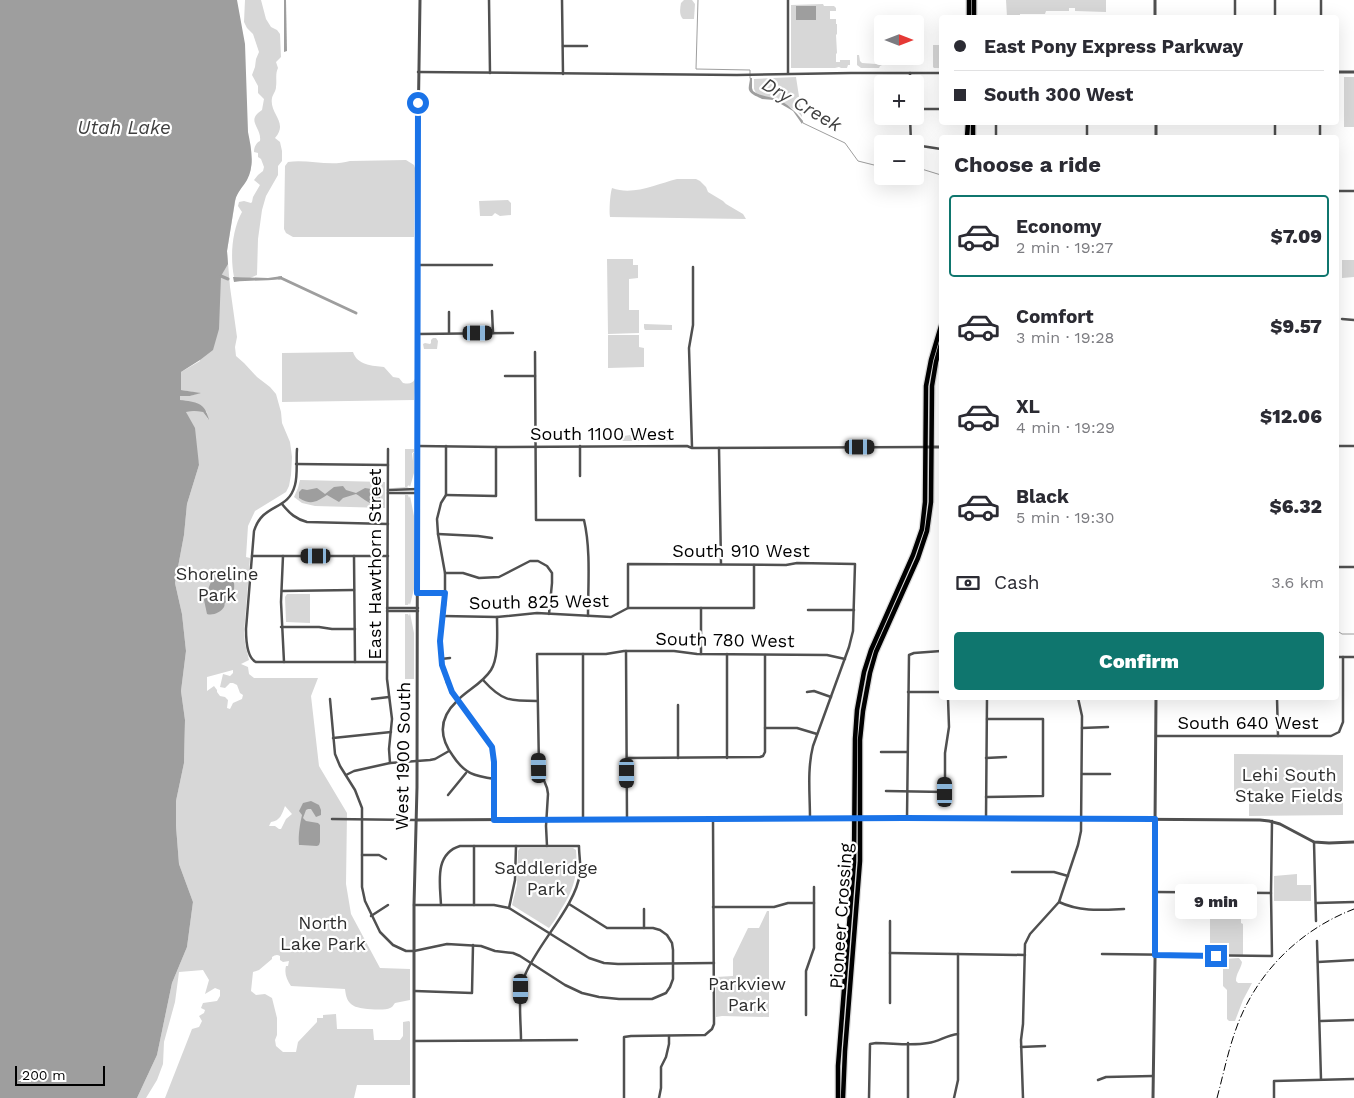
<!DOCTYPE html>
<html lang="en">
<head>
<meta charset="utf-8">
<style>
	:root { --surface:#fff; --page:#f7f7f7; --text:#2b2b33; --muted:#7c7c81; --line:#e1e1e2; --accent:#0f766e }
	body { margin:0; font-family:"Work Sans",sans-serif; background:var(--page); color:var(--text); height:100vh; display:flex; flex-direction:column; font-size:19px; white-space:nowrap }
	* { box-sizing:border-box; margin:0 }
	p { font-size:16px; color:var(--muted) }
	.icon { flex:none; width:28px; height:28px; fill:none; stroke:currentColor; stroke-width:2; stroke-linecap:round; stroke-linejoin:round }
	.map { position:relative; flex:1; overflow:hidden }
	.details { position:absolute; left:939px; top:135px; width:400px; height:565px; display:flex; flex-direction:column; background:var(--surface); border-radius:5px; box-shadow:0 5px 20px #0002 }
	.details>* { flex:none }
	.guide { position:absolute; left:939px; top:15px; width:400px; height:110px; border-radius:5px; box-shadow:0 5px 20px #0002; display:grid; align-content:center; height:110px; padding:0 15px; background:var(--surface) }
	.needle { width:32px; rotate:90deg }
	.buttons { position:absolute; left:874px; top:15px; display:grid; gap:10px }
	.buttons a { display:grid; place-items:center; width:50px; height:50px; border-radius:5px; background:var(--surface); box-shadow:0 5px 20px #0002; font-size:25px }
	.scale { position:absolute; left:15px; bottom:12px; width:90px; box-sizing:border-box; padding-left:5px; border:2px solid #000; border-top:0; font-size:14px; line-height:18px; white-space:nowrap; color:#000; -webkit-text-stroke:4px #fff; paint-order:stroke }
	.end { position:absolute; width:22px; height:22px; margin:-11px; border:6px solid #1a73e8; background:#fff; box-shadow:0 0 0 2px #fff }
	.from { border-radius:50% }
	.bubble { position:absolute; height:35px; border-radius:5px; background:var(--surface); box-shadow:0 5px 20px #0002; font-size:16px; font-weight:800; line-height:35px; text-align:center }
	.car { position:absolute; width:15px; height:30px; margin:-15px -8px; border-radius:6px; box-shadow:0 0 4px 1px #0007; background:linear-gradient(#222 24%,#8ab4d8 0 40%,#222 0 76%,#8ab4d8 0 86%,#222 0) }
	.guide b { display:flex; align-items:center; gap:18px; height:48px; font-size:19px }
	.guide b+b { border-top:1px solid var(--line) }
	.guide i { width:12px; height:12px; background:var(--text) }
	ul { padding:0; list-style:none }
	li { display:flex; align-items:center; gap:15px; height:82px; margin:0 10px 8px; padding:0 5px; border:2px solid transparent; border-radius:5px }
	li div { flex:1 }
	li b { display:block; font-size:19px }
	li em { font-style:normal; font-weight:800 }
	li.current { border-color:var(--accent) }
	li>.icon { width:45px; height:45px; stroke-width:1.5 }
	h2 { padding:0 15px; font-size:22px; line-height:60px }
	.pay { display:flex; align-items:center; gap:12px; height:55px; padding:0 15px; font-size:19px }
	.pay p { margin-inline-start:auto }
	.cta { display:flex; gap:10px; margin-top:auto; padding:10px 15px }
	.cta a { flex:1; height:58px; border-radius:5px; background:var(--accent); color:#fff; font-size:20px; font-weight:800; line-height:58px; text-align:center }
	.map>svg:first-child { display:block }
</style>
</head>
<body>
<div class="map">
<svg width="1354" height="1098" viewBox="0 0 1354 1098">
	<rect width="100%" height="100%" fill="#fff"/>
	<g fill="#d7d7d7" fill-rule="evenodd">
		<path d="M245,0H261L266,19L271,27L277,30L280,34L281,57L276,62L278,68C275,74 277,80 276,87C276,91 273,94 272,98C269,114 289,122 275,138L280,142L282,151V161L278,166V175L266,196L262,210L258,239L257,275L250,278L234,277C230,256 232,230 242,212L238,206L239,202L244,201L251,203L252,202L253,197L260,185L254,180L258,175L263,171L264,167L261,159L258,157V153L254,152C254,147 256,143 260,141C262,127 245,121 262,110L264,99L258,93V86L252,75L255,67L256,59L259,52L253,34L247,28L244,22Z"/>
		<path d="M684,0H692L695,4L694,19H683C679,15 680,9 681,3Z"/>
		<path d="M1006,0H1106V12L1075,11V8H1069V11H1046L1045,14H1020V17H1007Z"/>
		<path d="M823,4L824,6H834L836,8V11H830V19H836V24H837V34L836,35L837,53L836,54V62H840V60H850V65H848L847,68H841L839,67L835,68H791V5Z"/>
		<path d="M933,45H941V68H934L933,67Z"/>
		<path d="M857,55H859L860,61L862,63L876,64L880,62V56L882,55V65L880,66L879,68H861L857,65Z"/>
		<path d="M796,77L802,116V117L796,110L756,93L754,89V79Z"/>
		<rect x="1344" y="77" width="10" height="50"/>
		<path d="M250,143L252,162L250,172L247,179L236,196L227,251L230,287L237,337L235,347L236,356L244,363L257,377L270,387L276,394L281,412L282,423L290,442L292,457L291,475L289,486L286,492L255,511L248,526L246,557L250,558L244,633L245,643L249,660L241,664L248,667L249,674L254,678H318L311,696L319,766L347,813L346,884L351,914L380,968L410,969V1000L395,1003C394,1004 392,1008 390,1008C385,1011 358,1009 354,1006C347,1002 346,997 345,989L291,986C287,980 284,974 286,966H288L289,961L283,962L280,960V956C277,954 275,955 272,957V959L259,970L253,972L251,991L256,995L265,994L272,998L277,1018V1035L275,1040L276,1046L283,1052H296L298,1042L317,1022V1018H323V1015L336,1014L337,1029H373L374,1040H400L403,1036V1022L409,1021L410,1022V1085H357L354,1098H165L192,1029L199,1027L202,1021L199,1016L204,1013L205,1010L201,1008L203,1003L217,1001L220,996V990L215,988L205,994L209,980L203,970L179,972L175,1002L164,1042L163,1064L157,1080L146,1098H137L157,1055L172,983L187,947L193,902L179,864L176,826V801L184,763L185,720L181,691L186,651L182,614L175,583L184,535L187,504L199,465L186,412L194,411L203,412L208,419L207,412L180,400V396H190L199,393L181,390V372L200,361L209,293ZM233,670V673L230,676L223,674L220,687L225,688L230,683H233L237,685L240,693L243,695L242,699L233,703L230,709L227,708L228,700L225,697L220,696L217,692V690L214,686L207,691V677ZM285,806L292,814L286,819L281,829H279L275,826H269L271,822C280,821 282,814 285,806Z"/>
		<path d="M406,160L414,165L415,168L414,237H293L286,233L284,229L285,166L288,162C308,159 330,167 350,161Z"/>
		<path d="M677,179H696L700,181L706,187L708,192L723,201L726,204L743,214L746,219L610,217C609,211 610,194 612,188C633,196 657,184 677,179Z"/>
		<path d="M508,200L511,203V215L500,216L495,213L492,216H480L479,201Z"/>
		<path d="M607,259H633V265H638V278L629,279V310H639V333L608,334Z"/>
		<path d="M1342,260H1354V277L1342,278Z"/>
		<path d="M644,324L672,325V330H645L644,328Z"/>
		<path d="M608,335H639V347L644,348V367L608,368Z"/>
		<path d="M433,338H436L438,341L437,349H424L423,344L425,343L430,344L431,343V340Z"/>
		<path d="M353,352C357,365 373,366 384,367L393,377L399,378L403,383C409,384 412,384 415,379L414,400L282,402V353Z"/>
		<path d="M619,431L624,436L630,435L632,436L640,431V441H619Z"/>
		<path d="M650,431L654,437C662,439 670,438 674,431L673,441H652L650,439Z"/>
		<path d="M405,449H414V452L412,453V461L413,453H414V473L410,487L409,485L407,487L409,488H393L405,487Z"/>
		<path d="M300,480L385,482V508L315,506L302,503L294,497L298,488Z"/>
		<path d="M393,494L409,495H408L409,498L410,496L414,516V589L410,605L409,603L408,605H405V495Z"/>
		<path d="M287,594H310V623L286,622L285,597Z"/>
		<path d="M410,613L414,633V679H405V614H408L409,616Z"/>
		<path d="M1234,754L1343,755V815L1249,816V793H1234Z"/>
		<path d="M520,848H573L576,850C578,875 574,890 560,911C557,917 553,923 549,928L512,905L517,885L518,851Z"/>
		<path d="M1297,874V885H1311V901H1274V876Z"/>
		<path d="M1210,894H1241V923L1243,924V955L1210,954Z"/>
		<path d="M767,911H769V1017L722,1016L716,1017V977L733,976V959L748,928H759Z"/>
		<path d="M1239,958L1242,962C1241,969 1236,973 1236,981L1238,983H1252L1243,1000L1235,1021H1229L1227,1019V990L1223,986V959Z"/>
	</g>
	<g fill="#9e9e9e">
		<path d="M0,0H237L245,44L248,132C251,147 255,165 247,180C243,187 237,192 235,201L227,251L228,264L221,276L219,329L213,350L200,360L181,372V390L201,393L190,396H180V400C196,402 205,402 209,420L203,412L194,411L186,412L195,428L199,465L187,504L184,535L175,583L182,614L186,651L181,691L185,720L184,763L176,801V826L179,864L193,902L187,947L172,983L157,1055L137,1098H0Z"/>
		<path d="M284,0H286L287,51L284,52Z"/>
		<rect x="796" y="6" width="20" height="14"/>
		<path d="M750,78H752V88L753,91C760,96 768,96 776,99C787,103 796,112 803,121L802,124L793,111L774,100L762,99C759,97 751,95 749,90C748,87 750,82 750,78Z"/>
		<path d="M282,276V279C266,281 250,280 234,282L233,277L268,278Z"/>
		<path d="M343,486L346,490L356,493L365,488L371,489L378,488L380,489V502C370,507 365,499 356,494L343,498L339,502L327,495C317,501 312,506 299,498V492L302,489L307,490L317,488L325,494L334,487Z"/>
		<path d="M214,574C218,575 226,573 230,575C235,578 235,589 233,594C231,597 227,600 225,603C224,604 225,605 224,607C221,612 213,616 207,614L204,600Z"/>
		<path d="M311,801L319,805L321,810V815L316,817L311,809H308L306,810L303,818L306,821L318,823L320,825V842L319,845L317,846L301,845H299C298,835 300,824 302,815L299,811L303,803Z"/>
	</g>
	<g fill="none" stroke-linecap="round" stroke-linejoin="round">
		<g stroke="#9e9e9e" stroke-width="1">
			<path d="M698,0L696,69L750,70V78"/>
			<path d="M802,121L803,123L845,143L858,161L874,165H882"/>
			<path d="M915,167L941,175"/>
			<path d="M1336,630L1342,634H1354"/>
		</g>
		<g stroke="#9e9e9e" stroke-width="3">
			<path d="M221,276L228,279"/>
			<path d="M279,278H281L356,313"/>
		</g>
		<defs>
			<g id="trunk">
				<path d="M969,18V0"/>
				<path d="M974,18V0"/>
				<path d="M967,138L968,122"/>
				<path d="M973,138V122"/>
				<path d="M838,1098V1066L854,862L855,739L857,710L864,672L871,650L913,555L922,529L925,502L926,386L931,360L941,326"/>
				<path d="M843,1098L845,1051L860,861V740L863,711L870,673L876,652L918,558L927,531L931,502L932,386L936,362L941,344"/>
			</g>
		</defs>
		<use href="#trunk" stroke="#dbdbdb" stroke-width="7"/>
		<g stroke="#505050" stroke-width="2.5">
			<path d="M489,0L490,73"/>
			<path d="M562,0L563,74"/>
			<path d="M788,0V73"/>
			<path d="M1235,0V18"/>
			<path d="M1275,18V0"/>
			<path d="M1321,18V0"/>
			<path d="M563,46H587"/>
			<path d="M418,72L737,75L851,73H941"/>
			<path d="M910,84V73"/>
			<path d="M915,109H941"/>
			<path d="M910,116L911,144"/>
			<path d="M996,138V122"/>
			<path d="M1087,138V122"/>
			<path d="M1275,138V122"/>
			<path d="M1320,138V122"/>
			<path d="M915,145L941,149"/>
			<path d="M1336,191H1354"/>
			<path d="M418,265H492"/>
			<path d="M492,311L493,333"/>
			<path d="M1342,319L1354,320"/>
			<path d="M449,333V312"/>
			<path d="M418,334L513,333"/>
			<path d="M535,352L536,520H584C591,550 588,585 588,616"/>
			<path d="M505,376H535"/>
			<path d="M418,446L496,447L687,446L692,448L925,447"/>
			<path d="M446,446V495L441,503L437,519L438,534L445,573V605L440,641L441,659L450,658"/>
			<path d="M580,446V476"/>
			<path d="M1336,446H1354"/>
			<path d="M692,447L689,348L693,325V267"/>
			<path d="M719,448L721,564"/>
			<path d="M297,449C296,460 298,474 295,485C288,512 263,502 254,531L246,629C246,639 247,658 256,662H387"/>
			<path d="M388,449L387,679L392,719L389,749L390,763"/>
			<path d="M296,464L388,465"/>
			<path d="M388,490L418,489"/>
			<path d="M388,493H418"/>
			<path d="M446,495L496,496V447"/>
			<path d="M282,504C290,514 296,519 307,522L388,524"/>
			<path d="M438,534L478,536L492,538"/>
			<path d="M252,556H388"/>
			<path d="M283,556L281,602L284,662"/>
			<path d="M354,556L355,662"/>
			<path d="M1336,567H1354"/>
			<path d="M445,573H463L479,578L499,577L530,561H538L547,566L552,573V583L549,614"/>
			<path d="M282,591L354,590"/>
			<path d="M417,593H445"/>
			<path d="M387,608H418"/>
			<path d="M628,608V564L786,565L797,563L855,564L853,631L849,647L813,746C807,770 810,794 810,819"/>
			<path d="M701,608V654"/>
			<path d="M808,610H854"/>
			<path d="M387,611H418"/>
			<path d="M443,616L497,617L537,613L611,617L628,608H754V565"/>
			<path d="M281,627H319L332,629H355"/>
			<path d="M626,651L627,820"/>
			<path d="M583,654V820"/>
			<path d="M727,654V758"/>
			<path d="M1336,657H1354"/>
			<path d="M441,660L447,683L452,692L492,747L495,762L494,820"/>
			<path d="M483,680C502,701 509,701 537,701"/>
			<path d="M807,692L814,691L831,697"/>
			<path d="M908,692H941"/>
			<path d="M1277,698L1278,736"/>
			<path d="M330,699L335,754L340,766L355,790L362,808V887L365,901L380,932L393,945L406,951H414L447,944L481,946L495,951L513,953L520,956L565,985L582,993L599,997L619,999H652L666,993L670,987L673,979V950L672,943L667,935L660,930L653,928H607L569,904"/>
			<path d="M372,699L389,697"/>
			<path d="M678,705V758"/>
			<path d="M765,728H797L817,734"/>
			<path d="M1082,728L1108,727"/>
			<path d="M1156,736H1331L1339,732L1343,722V657"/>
			<path d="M333,738L391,732"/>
			<path d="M881,752H907"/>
			<path d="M627,758L760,757L763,756L765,752V655"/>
			<path d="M986,758L1006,757"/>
			<path d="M1082,774H1110"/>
			<path d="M346,775L354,771L390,763L430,760L435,759L449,751"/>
			<path d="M495,779C474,776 465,774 453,756C439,737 439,718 457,701C467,690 482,684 491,670C499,657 497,632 497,617"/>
			<path d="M886,791L945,792V753L949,727L948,698"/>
			<path d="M448,795L466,773"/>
			<path d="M986,797L1043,796V719H987"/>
			<path d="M907,818L909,655L914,653L941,651"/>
			<path d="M986,818L987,698"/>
			<path d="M332,819L416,820"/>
			<path d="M1314,842L1316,921"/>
			<path d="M547,846L546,826L548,794L547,788L539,768L537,654H606L624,651H674L697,654L827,655L845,659"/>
			<path d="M362,855H379L386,859"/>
			<path d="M1012,872H1054L1068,876"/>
			<path d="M1156,892L1271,893"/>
			<path d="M1059,902C1080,912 1102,910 1124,909"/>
			<path d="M1316,903L1354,902"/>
			<path d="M414,905H494L509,908L589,958L604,963L618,964L714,963"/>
			<path d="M441,905C440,883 434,854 460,846H579C579,855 581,865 580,873C576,906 538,943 525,975C517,992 521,1021 521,1040"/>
			<path d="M474,905V846"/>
			<path d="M713,907H774L788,903H814"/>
			<path d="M509,908L515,880L516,846"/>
			<path d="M371,916L388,905"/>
			<path d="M890,921V1003"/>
			<path d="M644,928V909"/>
			<path d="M1317,941L1321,1079"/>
			<path d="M890,953L1025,955"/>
			<path d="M1102,954L1272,956L1271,893L1272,821"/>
			<path d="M1318,962L1354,960"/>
			<path d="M415,991L472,993L473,945"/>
			<path d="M806,1015V971L814,948V887"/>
			<path d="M1321,1021L1354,1020"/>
			<path d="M415,1041L577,1040"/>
			<path d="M908,1043V1098"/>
			<path d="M1021,1047L1045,1046"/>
			<path d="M1098,1080L1106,1077L1153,1076"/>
			<path d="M624,1098V1037L631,1036L705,1035L712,1029L714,1024L713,820"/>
			<path d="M659,1098L661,1088V1067L666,1057L669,1044V1036"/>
			<path d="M869,1098L870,1044L876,1043C893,1043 911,1046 928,1043C939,1042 946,1035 958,1034"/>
			<path d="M954,1098L958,1080V954"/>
			<path d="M1023,1098L1021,1040L1023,1024L1025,944L1030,934L1059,902L1078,845L1081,831L1082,716L1078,698"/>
			<path d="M1274,1098V1081L1354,1079"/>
		</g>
		<g stroke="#505050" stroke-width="3">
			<path d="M1155,0V18"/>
			<path d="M1336,72H1354"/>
			<path d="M1156,122V138"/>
			<path d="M925,447H941"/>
			<path d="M416,820L907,818L1260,820L1269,821L1280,824L1314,842L1329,843L1354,842"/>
			<path d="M414,1098V905L417,787L418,134L420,0"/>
			<path d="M1153,1098L1156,892L1155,825L1156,698"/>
		</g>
		<use href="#trunk" stroke="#000" stroke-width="4.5"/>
		<path stroke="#000" stroke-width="1" stroke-dasharray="8 2.5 1 2.5" stroke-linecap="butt" d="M1217,1098C1224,1072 1229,1046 1239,1021C1260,969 1302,929 1354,909"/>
	</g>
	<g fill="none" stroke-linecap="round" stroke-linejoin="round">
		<path stroke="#1a73e8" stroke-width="6" d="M418,103L417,593H445L440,641L442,665L452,692L492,747L494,762V820L904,818L1155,819V955L1216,956"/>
	</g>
	<g text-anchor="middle" stroke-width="4.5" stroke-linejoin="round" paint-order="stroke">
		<g font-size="18" fill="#000" stroke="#fff">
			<text x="602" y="440">South 1100 West</text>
			<text x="741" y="557">South 910 West</text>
			<text transform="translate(375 564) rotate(-90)" y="6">East Hawthorn Street</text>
			<text transform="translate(539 602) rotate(-1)" y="6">South 825 West</text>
			<text transform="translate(725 640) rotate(1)" y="6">South 780 West</text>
			<text x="1248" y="729">South 640 West</text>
			<text transform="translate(403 756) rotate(-89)" y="6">West 1900 South</text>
			<text transform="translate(841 916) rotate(-86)" y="6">Pioneer Crossing</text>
		</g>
		<g font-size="18" fill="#2e2e2e" stroke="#fff">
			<text x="217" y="580">Shoreline<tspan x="217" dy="21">Park</tspan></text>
			<text x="1289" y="781">Lehi South<tspan x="1289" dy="21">Stake Fields</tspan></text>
			<text x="546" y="874">Saddleridge<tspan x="546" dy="21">Park</tspan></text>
			<text x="323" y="929">North<tspan x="323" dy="21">Lake Park</tspan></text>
			<text x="747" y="990">Parkview<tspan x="747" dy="21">Park</tspan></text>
		</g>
		<g font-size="19" font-style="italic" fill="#3f3f3f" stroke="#fff">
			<text transform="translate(802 104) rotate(30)" y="7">Dry Creek</text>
			<text x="124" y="134">Utah Lake</text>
		</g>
	</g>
</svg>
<div class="buttons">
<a><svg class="needle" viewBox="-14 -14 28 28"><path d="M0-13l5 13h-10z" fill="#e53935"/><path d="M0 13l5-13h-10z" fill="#7c7c81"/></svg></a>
<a>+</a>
<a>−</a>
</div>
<div class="scale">200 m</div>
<i class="end from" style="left:418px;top:103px"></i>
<i class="end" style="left:1216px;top:956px"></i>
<div class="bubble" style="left:1175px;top:884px;width:82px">9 min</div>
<i class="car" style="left:478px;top:333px;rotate:90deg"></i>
<i class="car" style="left:860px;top:447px;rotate:90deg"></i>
<i class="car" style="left:316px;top:556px;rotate:270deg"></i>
<i class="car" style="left:539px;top:768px;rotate:359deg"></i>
<i class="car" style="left:627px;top:773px;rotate:180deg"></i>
<i class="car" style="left:945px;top:792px;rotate:0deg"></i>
<i class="car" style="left:521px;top:989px;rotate:180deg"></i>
<div class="guide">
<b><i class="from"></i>East Pony Express Parkway</b>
<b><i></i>South 300 West</b>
</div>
<section class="details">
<h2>Choose a ride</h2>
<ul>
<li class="current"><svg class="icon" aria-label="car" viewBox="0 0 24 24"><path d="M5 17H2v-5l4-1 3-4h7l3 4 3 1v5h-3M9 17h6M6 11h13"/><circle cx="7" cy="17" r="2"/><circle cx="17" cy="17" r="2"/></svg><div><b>Economy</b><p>2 min · 19:27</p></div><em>$7.09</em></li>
<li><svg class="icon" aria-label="car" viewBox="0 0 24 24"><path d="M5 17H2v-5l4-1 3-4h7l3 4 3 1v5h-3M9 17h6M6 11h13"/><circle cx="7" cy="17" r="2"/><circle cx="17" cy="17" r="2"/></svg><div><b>Comfort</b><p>3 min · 19:28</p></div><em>$9.57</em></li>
<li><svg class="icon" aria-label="car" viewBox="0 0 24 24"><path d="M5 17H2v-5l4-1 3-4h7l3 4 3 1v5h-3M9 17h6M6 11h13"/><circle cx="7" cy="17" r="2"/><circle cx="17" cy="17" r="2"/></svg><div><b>XL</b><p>4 min · 19:29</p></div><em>$12.06</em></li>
<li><svg class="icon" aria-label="car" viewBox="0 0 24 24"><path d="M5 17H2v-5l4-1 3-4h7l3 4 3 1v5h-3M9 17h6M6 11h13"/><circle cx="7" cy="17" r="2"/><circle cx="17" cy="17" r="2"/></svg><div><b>Black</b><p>5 min · 19:30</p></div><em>$6.32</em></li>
</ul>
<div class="pay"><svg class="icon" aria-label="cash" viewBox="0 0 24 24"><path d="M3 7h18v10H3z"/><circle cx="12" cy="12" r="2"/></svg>Cash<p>3.6 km</p></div>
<div class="cta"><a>Confirm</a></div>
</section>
</div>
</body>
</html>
